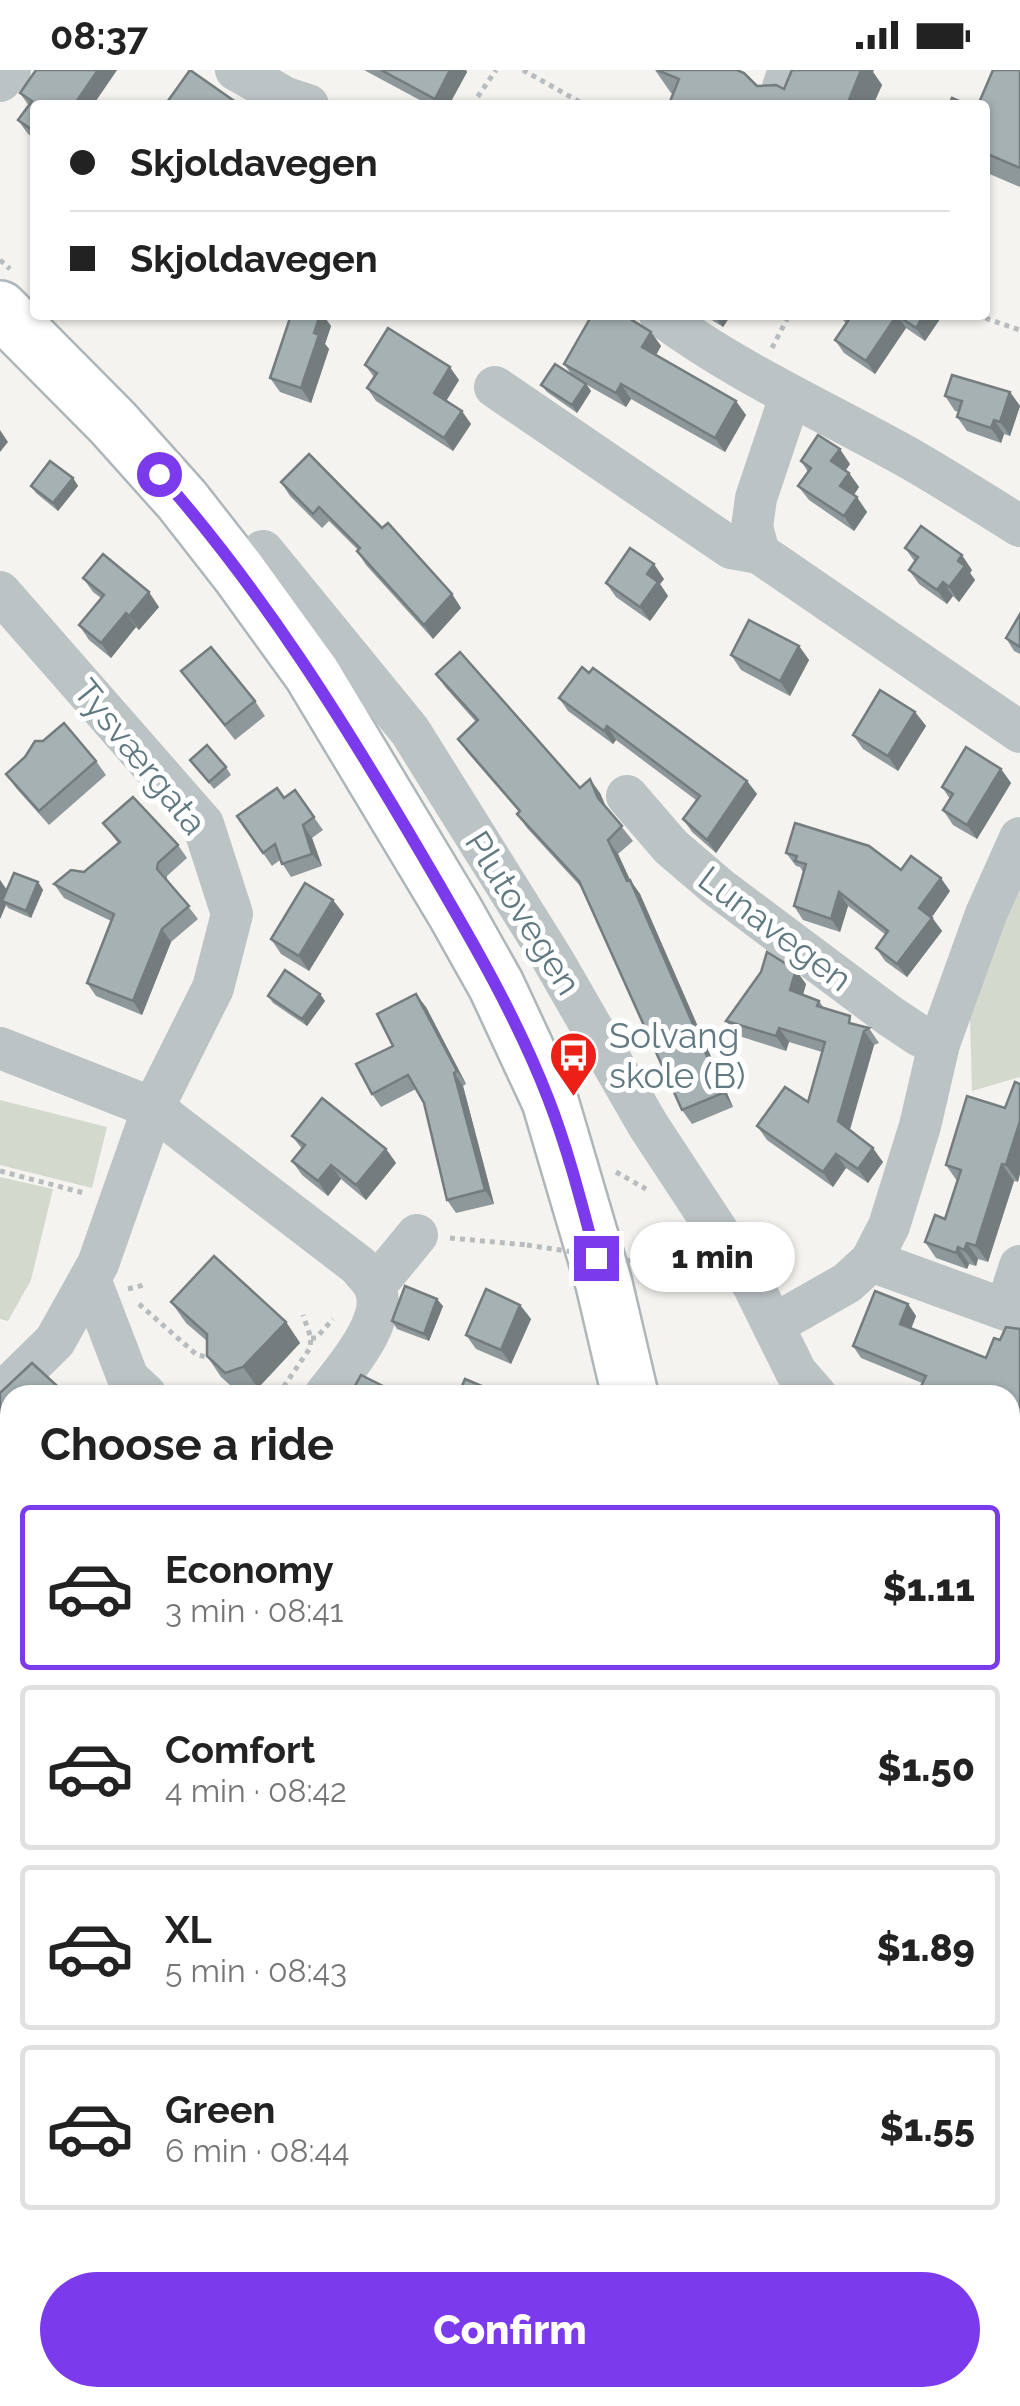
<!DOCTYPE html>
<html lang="en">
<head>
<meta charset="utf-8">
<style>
	:root { --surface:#fff; --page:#f2f2f2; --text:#222; --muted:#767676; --line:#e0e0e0; --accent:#7c3aed }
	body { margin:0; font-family:Raleway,sans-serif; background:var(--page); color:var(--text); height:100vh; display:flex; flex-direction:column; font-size:38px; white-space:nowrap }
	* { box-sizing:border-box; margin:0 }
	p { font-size:32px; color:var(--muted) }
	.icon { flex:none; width:55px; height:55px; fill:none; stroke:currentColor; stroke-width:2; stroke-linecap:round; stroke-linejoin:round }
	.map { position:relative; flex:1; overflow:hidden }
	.panel { position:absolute; left:0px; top:1315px; width:1020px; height:1022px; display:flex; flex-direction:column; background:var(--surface); border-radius:30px 30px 0 0; box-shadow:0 2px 8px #0004 }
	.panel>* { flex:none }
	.guide { position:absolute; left:30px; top:30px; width:960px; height:220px; border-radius:10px; box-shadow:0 2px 8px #0004; display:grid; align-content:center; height:220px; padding:0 40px; background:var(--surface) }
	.end { position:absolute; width:45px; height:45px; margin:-22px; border:12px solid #7c3aed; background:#fff; box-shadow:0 0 0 5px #fff }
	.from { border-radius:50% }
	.bubble { position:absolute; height:70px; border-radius:35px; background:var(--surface); box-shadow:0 2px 8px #0004; font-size:32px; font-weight:800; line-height:70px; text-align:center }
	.guide b { display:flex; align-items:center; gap:35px; height:95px; font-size:38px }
	.guide b+b { border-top:2px solid var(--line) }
	.guide i { width:25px; height:25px; background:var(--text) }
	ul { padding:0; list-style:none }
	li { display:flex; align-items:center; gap:30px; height:165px; margin:0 20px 15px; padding:0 20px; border:5px solid var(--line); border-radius:10px }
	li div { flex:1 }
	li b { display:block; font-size:38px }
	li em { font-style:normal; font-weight:800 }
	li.on { border-color:var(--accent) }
	li>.icon { width:90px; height:90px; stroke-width:1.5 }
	h2 { padding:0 40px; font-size:45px; line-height:120px }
	.primary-button { display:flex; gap:20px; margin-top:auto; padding:20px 40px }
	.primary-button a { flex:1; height:115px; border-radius:60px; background:var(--accent); color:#fff; font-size:40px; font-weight:800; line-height:115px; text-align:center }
	.status { display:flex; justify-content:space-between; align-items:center; height:70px; padding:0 50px; background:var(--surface); direction:ltr }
	.status svg { height:28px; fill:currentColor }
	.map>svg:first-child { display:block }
</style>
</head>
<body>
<div class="status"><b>08:37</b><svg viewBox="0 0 49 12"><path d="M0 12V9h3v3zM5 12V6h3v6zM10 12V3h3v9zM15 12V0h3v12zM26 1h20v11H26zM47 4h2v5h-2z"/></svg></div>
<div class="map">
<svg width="1020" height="2336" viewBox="0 0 1020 2336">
	<rect width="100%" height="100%" fill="#f4f3ef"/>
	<g fill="#d4d9ce">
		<path d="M1020,818V1007L972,1021L970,949L1006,839Z"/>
		<path d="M0,1030L107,1057L92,1118L0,1095Z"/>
		<path d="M0,1107L53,1119L31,1210L8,1251L0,1249Z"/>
	</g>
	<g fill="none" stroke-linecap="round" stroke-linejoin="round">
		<defs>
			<g id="major">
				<path d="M0,239L113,353L182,430L239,503L312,604L455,842L496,915L550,1031L604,1214L630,1325"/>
				<path d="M1010,1967L1020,1977"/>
			</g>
		</defs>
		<use href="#major" stroke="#afb6b9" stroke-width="60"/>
		<g stroke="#b8bcbe" stroke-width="5" stroke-dasharray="5 5" stroke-linecap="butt">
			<path d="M523,0L585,35"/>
			<path d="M472,35L496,0"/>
			<path d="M0,190L10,199"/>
			<path d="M976,245L1020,260"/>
			<path d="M772,278L789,245"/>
			<path d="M0,1101L84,1123"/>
			<path d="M616,1102L646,1119"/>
			<path d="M450,1168L527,1175"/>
			<path d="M665,1196L702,1200"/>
			<path d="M128,1219L144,1215"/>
			<path d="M139,1234L197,1285L213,1288"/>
			<path d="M311,1268H316L333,1249"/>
			<path d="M278,1325L310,1278L311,1268L303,1245"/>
			<path d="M0,1610L10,1614"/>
			<path d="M0,1783L10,1788"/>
			<path d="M0,1901L10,1883"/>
			<path d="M0,2021L10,1996"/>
			<path d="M0,2316L7,2336"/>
		</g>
		<g stroke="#bcc3c5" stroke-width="42">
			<path d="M236,0L286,28L308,35"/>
			<path d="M0,11L10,0"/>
			<path d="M783,17L789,0"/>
			<path d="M660,245C739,304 829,343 914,391C950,412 985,434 1020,456"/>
			<path d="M495,317L731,478L759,483"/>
			<path d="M790,327L756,428L752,457L759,483L1020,662"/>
			<path d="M263,481L410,661L553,890L648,1055L753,1215L796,1302L816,1325"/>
			<path d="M0,522L203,754L232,844L213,918L153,1038L98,1194L55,1271L0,1325"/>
			<path d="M627,726L671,777L719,818L890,946L920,966L939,974"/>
			<path d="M0,978L153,1038L359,1196C363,1202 371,1209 374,1216C391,1248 344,1300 325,1325"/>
			<path d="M871,1191L1020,1245"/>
			<path d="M90,1209L128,1308L146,1325"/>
			<path d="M375,1216L417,1165"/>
			<path d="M1006,1239L1020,1196"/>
			<path d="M773,1255L847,1213L871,1191L889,1156L920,1056L939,974L986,844L1020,768"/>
			<path d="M1010,1530L1020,1540"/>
			<path d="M1010,1704L1020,1709"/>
			<path d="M1010,1813L1020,1819"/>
			<path d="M1010,2061L1020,2052"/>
			<path d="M976,2328L993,2336"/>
			<path d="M261,2336L267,2328"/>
			<path d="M785,2336L791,2328"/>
		</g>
		<use href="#major" stroke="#fff" stroke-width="55"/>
		<path stroke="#b8bcbe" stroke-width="5" stroke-dasharray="5 5" stroke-linecap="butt" d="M527,1175L665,1196"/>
	</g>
	<g fill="#8e989a">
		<path d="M36,0H117L93,35H35V69L28,64L18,50L29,36L20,23Z"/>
		<path d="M364,0H466L467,2L449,35H429Z"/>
		<path d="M655,0H737L757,16L784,19L873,2L882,15L873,35H670L673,24L671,23Z"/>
		<path d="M1020,0V117L985,102V35Z"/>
		<path d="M291,245H323L331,256L325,274L329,279L311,333L280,322L270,308Z"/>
		<path d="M704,245H731L723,257Z"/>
		<path d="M838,245H941L942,246L925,271L906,258L875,304L844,283L835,270L846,253Z"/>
		<path d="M651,262L661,276L656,285L746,345L725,382L631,329L626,337L587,315L591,321L577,343L547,322L541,315L572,305L564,294Z"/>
		<path d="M365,295L459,310L446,331L471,354L453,381L376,331L367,318L374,307Z"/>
		<path d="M1010,322L1020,336L1010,366L1004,364L1001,373L967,361L957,347L959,342L955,341L945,326Z"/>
		<path d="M801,391L850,394L845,400L849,403L859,417L854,425L867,442L854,461L809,430L798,416L808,402Z"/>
		<path d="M73,408L78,416L58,441L36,423L31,416Z"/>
		<path d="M281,412L382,458L452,524L461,538L433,569L366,495L357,481L358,480L329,451L322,458L290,426Z"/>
		<path d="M905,478L972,500L970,503L975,510L959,532L953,526L947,534L919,514L909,500L915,492Z"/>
		<path d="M83,508L159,537L139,560L136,557L111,588L89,570L79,555L101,528L93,522Z"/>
		<path d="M664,509L660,514L668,526L650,551L616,527L606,513Z"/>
		<path d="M1020,544V584L1014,581L1006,568Z"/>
		<path d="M799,576L809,590L790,626L741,600L731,585Z"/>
		<path d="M181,601L255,631L265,646L235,670Z"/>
		<path d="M436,604L580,718L600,723L606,737L633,771L618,784L630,810L640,824L733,1037L692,1054L682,1040L582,818L527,758L517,744L519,742L468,683L458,669L476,652L446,618Z"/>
		<path d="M559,628L747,711L757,724L716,783L692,762L683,749L696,730L616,670L613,674L568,641Z"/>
		<path d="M915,642L926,656L898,701L863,679L853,665Z"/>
		<path d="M25,687L96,691L106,705L49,755L16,718L6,704Z"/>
		<path d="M190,690L226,697L231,705L214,719Z"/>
		<path d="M1001,699L1011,713L977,769L953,755L943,740L950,729L942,717Z"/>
		<path d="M295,720L323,760L312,768L322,796L291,807L280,790L272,796L237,746L284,728Z"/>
		<path d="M103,753L178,775L187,788L167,806V809L198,849L171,872L142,945L96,926L87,913L111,851L64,828L54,814L84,802L118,773Z"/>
		<path d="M786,783L901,800L950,821L932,847L942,861L907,907L885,891L876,878L886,865L848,836L840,862L803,850L794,836L803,802L800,797L796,796Z"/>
		<path d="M0,810L7,820L38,812L43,820L31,848L8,838L6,835L0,849Z"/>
		<path d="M344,844L309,901L281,884L271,869Z"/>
		<path d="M806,914L803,925L819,931L824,938L856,955L869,958L879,973L874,975L850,1060L883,1092L868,1113L846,1098L833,1117L767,1070L757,1056L808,1032L822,982L789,972L786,981L736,965L726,951Z"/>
		<path d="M320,924L325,931L307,956L273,933L268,926Z"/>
		<path d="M426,937L466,1014L463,1016L494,1134L456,1143L447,1130L424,1033L416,1019L381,1037L372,1024L393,976Z"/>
		<path d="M967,1026L1018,1112L1014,1111L988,1192L978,1189L976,1196L969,1194L967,1199L936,1188L925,1172L945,1149L957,1111L946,1095Z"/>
		<path d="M292,1066L386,1079L396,1093L366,1130L341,1109L328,1126L302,1105L292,1091L302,1079Z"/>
		<path d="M171,1232L286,1252L300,1273L258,1318L240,1324L221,1307L207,1286V1271L186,1253Z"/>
		<path d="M908,1234L916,1246L911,1259L986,1288L1000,1270L1020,1259V1367L1010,1362V1325L922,1313L861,1288L853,1276Z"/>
		<path d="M520,1235L531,1249L511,1294L476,1279L466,1265Z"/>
		<path d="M443,1236L429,1271L397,1259L392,1251Z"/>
		<path d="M0,1323L10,1325V1574L0,1565Z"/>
		<path d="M0,1620L10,1624V1761L0,1756Z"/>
		<path d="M1010,1718L1020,1720L1019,1789L1010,1784Z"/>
		<path d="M1010,2105L1020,2109V2293L1010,2288Z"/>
		<path d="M197,2328H212L203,2335Z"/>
		<path d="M420,2328L506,2335L426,2336Z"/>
	</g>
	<g fill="#747c7d">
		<path d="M98,0H117L93,35H74Z"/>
		<path d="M450,0H466L467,2L449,35H439L435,29Z"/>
		<path d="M861,0H874L873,2L882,15L873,35H847Z"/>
		<path d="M320,245H323L331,256L325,274L329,279L311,333L301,318L314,263Z"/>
		<path d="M714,245H731L723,257Z"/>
		<path d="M897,245L906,258L875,304L866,291Z"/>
		<path d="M924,245L942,246L925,271L916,258Z"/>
		<path d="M651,262L661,276L652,292L642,277Z"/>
		<path d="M450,297L459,310L443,336L434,323Z"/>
		<path d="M586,314L591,321L577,343L572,335Z"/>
		<path d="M621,314L631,329L626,337L616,323Z"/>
		<path d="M1010,322L1020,336L1010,366L1000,352Z"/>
		<path d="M736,331L746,345L725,382L715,368Z"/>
		<path d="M462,341L471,354L453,381L444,368Z"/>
		<path d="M994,350L1004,364L1001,373L991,358Z"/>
		<path d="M0,360L8,372L0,382Z"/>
		<path d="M840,379L850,394L842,406L831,391Z"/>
		<path d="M849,403L859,417L850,430L840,416Z"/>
		<path d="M73,408L78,416L58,441L53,433Z"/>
		<path d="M857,427L867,442L854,461L844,446Z"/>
		<path d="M962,485L972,500L970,503L975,510L959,532L949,517L958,491Z"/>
		<path d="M654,494L664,509L660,514L668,526L650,551L640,537L647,504Z"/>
		<path d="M943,512L953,526L947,534L937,520Z"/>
		<path d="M149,522L159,537L139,560L129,546Z"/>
		<path d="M452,524L461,538L433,569L424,555Z"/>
		<path d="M126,543L136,557L111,588L101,573Z"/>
		<path d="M799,576L809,590L790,626L780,611Z"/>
		<path d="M915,642L926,656L898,701L888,686Z"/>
		<path d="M607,656L616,670L613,674L604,661Z"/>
		<path d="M1001,699L1011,713L977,769L967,755Z"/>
		<path d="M590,709L600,723L608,742L598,728Z"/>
		<path d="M747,711L757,724L716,783L707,770Z"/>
		<path d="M303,755L312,768L322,796L312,784Z"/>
		<path d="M608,770L618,784L637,825L627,811Z"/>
		<path d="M941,808L950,821L929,851L919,838Z"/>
		<path d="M0,810L10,825L2,831L6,835L0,849Z"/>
		<path d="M630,810L640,824L733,1037L723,1023Z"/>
		<path d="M38,812L43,820L31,848L26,841Z"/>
		<path d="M839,822L848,836L840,862L831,849Z"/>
		<path d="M333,830L344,844L309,901L299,886Z"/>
		<path d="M932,848L942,861L907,907L897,894Z"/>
		<path d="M162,859L171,872L142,945L133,931Z"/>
		<path d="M796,900L806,914L800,934L790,920Z"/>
		<path d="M320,924L325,931L307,956L302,949Z"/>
		<path d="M416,924L426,937L466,1014L457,1001Z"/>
		<path d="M779,958L789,972L786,981L776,966Z"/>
		<path d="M864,961L874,975L848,1065L838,1051Z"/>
		<path d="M454,1003L463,1016L494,1134L485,1120Z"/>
		<path d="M1020,1051V1104L1018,1112L1006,1095Z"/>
		<path d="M873,1078L883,1092L868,1113L858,1099Z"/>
		<path d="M386,1079L396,1093L366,1130L356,1115Z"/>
		<path d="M836,1084L846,1098L833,1117L823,1102Z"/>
		<path d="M1002,1094L1014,1111L988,1192L976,1176Z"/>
		<path d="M331,1095L341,1109L328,1126L318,1111Z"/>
		<path d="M967,1173L978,1189L976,1196L964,1180Z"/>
		<path d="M958,1177L969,1194L967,1199L956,1183Z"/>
		<path d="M437,1229L443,1236L429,1271L424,1264Z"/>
		<path d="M908,1234L916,1246L908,1266L900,1254Z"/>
		<path d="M520,1235L531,1249L511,1294L501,1280Z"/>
		<path d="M286,1252L300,1273L258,1318L243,1297Z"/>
		<path d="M1020,1605V1640L1014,1652L1010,1645V1626Z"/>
		<path d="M10,1670V1717L0,1703V1693Z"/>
		<path d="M1020,1751V1786L1019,1789L1010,1776V1772Z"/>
		<path d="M1020,2185V2221L1010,2207Z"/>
		<path d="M1020,2249V2281L1011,2269Z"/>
		<path d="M491,2328H500L506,2335L486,2336Z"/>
		<path d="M902,2328H918L914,2336H898Z"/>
	</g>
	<g fill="#a5b1b3" stroke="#747c7d" stroke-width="2.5">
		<path d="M36,0H98L74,35H35V62L18,50L32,31L20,23Z"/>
		<path d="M190,0L240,35H165Z"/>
		<path d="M381,0H450L435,29Z"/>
		<path d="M657,0H737L744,3L757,16L776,15L784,19L792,0H861L847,35H672L669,34L679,9Z"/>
		<path d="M993,0H1020V98L985,83V35H978Z"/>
		<path d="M952,28L968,35H949Z"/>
		<path d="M291,245H320L314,263L319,265L301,318L270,308Z"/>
		<path d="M592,245H624L651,262L642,277L736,331L715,368L621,314L616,323L564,294Z"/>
		<path d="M846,245H897L866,291L835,270L850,248Z"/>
		<path d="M897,245H924L916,258Z"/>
		<path d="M388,258L450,297L434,323L462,341L444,368L367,318L377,303L365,295Z"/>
		<path d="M555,294L586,314L572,335L541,315Z"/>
		<path d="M952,305L1010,322L1000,352L994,350L991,358L957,347L962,331L945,326Z"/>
		<path d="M818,365L840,379L831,391L849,403L840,416L857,427L844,446L798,416L811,398L801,391Z"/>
		<path d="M309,384L382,458L388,453L452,524L424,555L357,481L360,478L319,437L313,444L281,412Z"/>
		<path d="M50,391L73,408L53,433L31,416Z"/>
		<path d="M921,456L962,485L958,491L965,496L949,517L943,512L937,520L909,500L918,487L905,478Z"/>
		<path d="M630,478L654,494L647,504L658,512L640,537L606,513Z"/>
		<path d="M103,484L149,522L129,546L126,543L101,573L79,555L104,525L83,508Z"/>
		<path d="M1020,544V577L1006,568Z"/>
		<path d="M749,550L799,576L780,611L731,585Z"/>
		<path d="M211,577L255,631L225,655L181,601Z"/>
		<path d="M460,582L580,718L590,709L598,728L622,756L608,770L627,811L630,810L723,1023L682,1040L579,811L517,744L520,741L458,669L478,650L436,604Z"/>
		<path d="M582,597L589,603L593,598L747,711L707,770L683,749L700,726L607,656L604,661L559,628Z"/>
		<path d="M880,620L915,642L888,686L853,665Z"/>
		<path d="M64,653L96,691L39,741L6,704L25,687L35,671H43Z"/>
		<path d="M207,675L226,697L209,712L190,690Z"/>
		<path d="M966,677L1001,699L967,755L943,740L953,724L942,717Z"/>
		<path d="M277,718L284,728L295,720L314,747L303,755L312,784L282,794L275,774L263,783L237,746Z"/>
		<path d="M133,727L178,775L158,793L157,799L189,836L162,859L133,931L87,913L114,844L54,814L71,800L84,802L120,772L103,753Z"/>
		<path d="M795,753L869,776L901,800L911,786L941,808L919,838L932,848L897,894L876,878L888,861L839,822L831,849L794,836L806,794L795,791L797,786L786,783Z"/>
		<path d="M14,803L38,812L26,841L2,831Z"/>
		<path d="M305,813L333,830L299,886L271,869Z"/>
		<path d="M767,882L796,900L790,920L819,931L817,936L850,946L849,953L869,958L864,961L838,1051L873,1078L858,1099L836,1084L823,1102L757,1056L785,1017L808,1032L825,972L779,958L776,966L726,951L761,902Z"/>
		<path d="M285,900L320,924L302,949L268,926Z"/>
		<path d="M416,924L457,1001L454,1003L485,1120L447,1130L424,1033L408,1005L372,1024L356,994L393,976L377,944Z"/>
		<path d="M1015,1012L1020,1014V1051L1006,1095L1002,1094L976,1176L967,1173L964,1180L958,1177L956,1183L925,1172L935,1145L945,1149L961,1100L946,1095L967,1026L1005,1038Z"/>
		<path d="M322,1028L386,1079L356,1115L331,1095L318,1111L292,1091L305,1075L292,1066Z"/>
		<path d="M214,1186L286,1252L243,1297L225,1303L207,1286V1264L171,1232Z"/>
		<path d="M405,1216L437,1229L424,1264L392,1251Z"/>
		<path d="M486,1219L520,1235L501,1280L466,1265Z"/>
		<path d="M875,1221L908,1234L900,1254L986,1288L994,1268L1000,1270L1006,1257L1020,1259V1360L1010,1354V1325H917L926,1306L853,1276Z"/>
		<path d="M32,1293L67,1325H10V1567L0,1557V1323Z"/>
		<path d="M361,1305L391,1320L389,1325H350Z"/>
		<path d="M465,1309L503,1325H458Z"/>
		<path d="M726,1320L728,1325H712Z"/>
		<path d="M1020,1401V1422L1012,1418Z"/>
		<path d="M1010,1590L1020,1594V1605L1010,1626Z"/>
		<path d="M0,1620L10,1624V1629L4,1642L10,1644V1670L0,1693Z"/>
		<path d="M0,1700L10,1705V1746L0,1742Z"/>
		<path d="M1010,1718L1020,1720V1751L1010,1772Z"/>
		<path d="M1020,1869V1914L1010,1902V1877Z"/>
		<path d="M1010,2105L1020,2109V2185L1010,2207L1020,2211V2249L1011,2269L1010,2268Z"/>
		<path d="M333,2328H367L371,2336H329L326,2330Z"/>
		<path d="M422,2328H491L486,2336H435Z"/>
		<path d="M633,2328H687L690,2329L686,2336H628Z"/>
		<path d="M846,2328H902L898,2336H843Z"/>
	</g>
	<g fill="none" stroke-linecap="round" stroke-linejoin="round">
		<path stroke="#7c3aed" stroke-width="12" d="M159,404C262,520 344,652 422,785C468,864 515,943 548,1028C568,1079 582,1135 596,1188"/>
	</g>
	<defs>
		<symbol id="bus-pin" viewBox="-11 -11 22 30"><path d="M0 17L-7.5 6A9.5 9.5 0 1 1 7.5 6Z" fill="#eb2118" stroke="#fff"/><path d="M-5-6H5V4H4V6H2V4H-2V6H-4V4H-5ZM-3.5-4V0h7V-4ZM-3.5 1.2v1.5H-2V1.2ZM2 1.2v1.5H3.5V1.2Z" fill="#fff"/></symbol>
	</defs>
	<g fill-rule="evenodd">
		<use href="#bus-pin" x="546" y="958" width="55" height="75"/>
	</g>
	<g text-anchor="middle" stroke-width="10" stroke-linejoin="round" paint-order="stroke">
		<g font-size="35" fill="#617a82" stroke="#fff">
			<text transform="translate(140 687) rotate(51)" y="12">Tysværgata</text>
			<text transform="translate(523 843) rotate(58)" y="12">Plutovegen</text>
			<text transform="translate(775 859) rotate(37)" y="12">Lunavegen</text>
		</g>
		<g font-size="35" fill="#617a82" stroke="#fff" text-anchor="start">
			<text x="609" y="978">Solvang<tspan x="609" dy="40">skole (B)</tspan></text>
		</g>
	</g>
</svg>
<i class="end from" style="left:159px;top:404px"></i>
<i class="end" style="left:596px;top:1188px"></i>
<div class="bubble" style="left:630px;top:1152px;width:165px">1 min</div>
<div class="guide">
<b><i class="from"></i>Skjoldavegen</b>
<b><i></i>Skjoldavegen</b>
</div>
<section class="panel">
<h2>Choose a ride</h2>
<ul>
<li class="on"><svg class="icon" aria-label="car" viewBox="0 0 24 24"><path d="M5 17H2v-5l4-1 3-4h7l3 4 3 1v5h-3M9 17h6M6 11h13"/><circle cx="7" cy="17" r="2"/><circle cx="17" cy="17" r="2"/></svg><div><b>Economy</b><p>3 min · 08:41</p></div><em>$1.11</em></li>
<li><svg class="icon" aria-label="car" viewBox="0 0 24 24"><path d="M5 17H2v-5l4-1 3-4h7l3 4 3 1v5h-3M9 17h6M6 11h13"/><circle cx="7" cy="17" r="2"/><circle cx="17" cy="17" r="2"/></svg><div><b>Comfort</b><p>4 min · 08:42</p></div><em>$1.50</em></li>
<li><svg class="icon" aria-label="car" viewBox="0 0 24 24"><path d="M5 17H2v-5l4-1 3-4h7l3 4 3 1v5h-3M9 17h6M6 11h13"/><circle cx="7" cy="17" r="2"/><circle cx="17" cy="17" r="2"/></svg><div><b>XL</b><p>5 min · 08:43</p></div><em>$1.89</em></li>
<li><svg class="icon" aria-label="car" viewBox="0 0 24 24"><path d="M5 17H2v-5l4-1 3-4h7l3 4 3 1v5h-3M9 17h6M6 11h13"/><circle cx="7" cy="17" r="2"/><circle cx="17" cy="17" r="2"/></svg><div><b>Green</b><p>6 min · 08:44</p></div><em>$1.55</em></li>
</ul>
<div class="primary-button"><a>Confirm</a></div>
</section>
</div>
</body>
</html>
